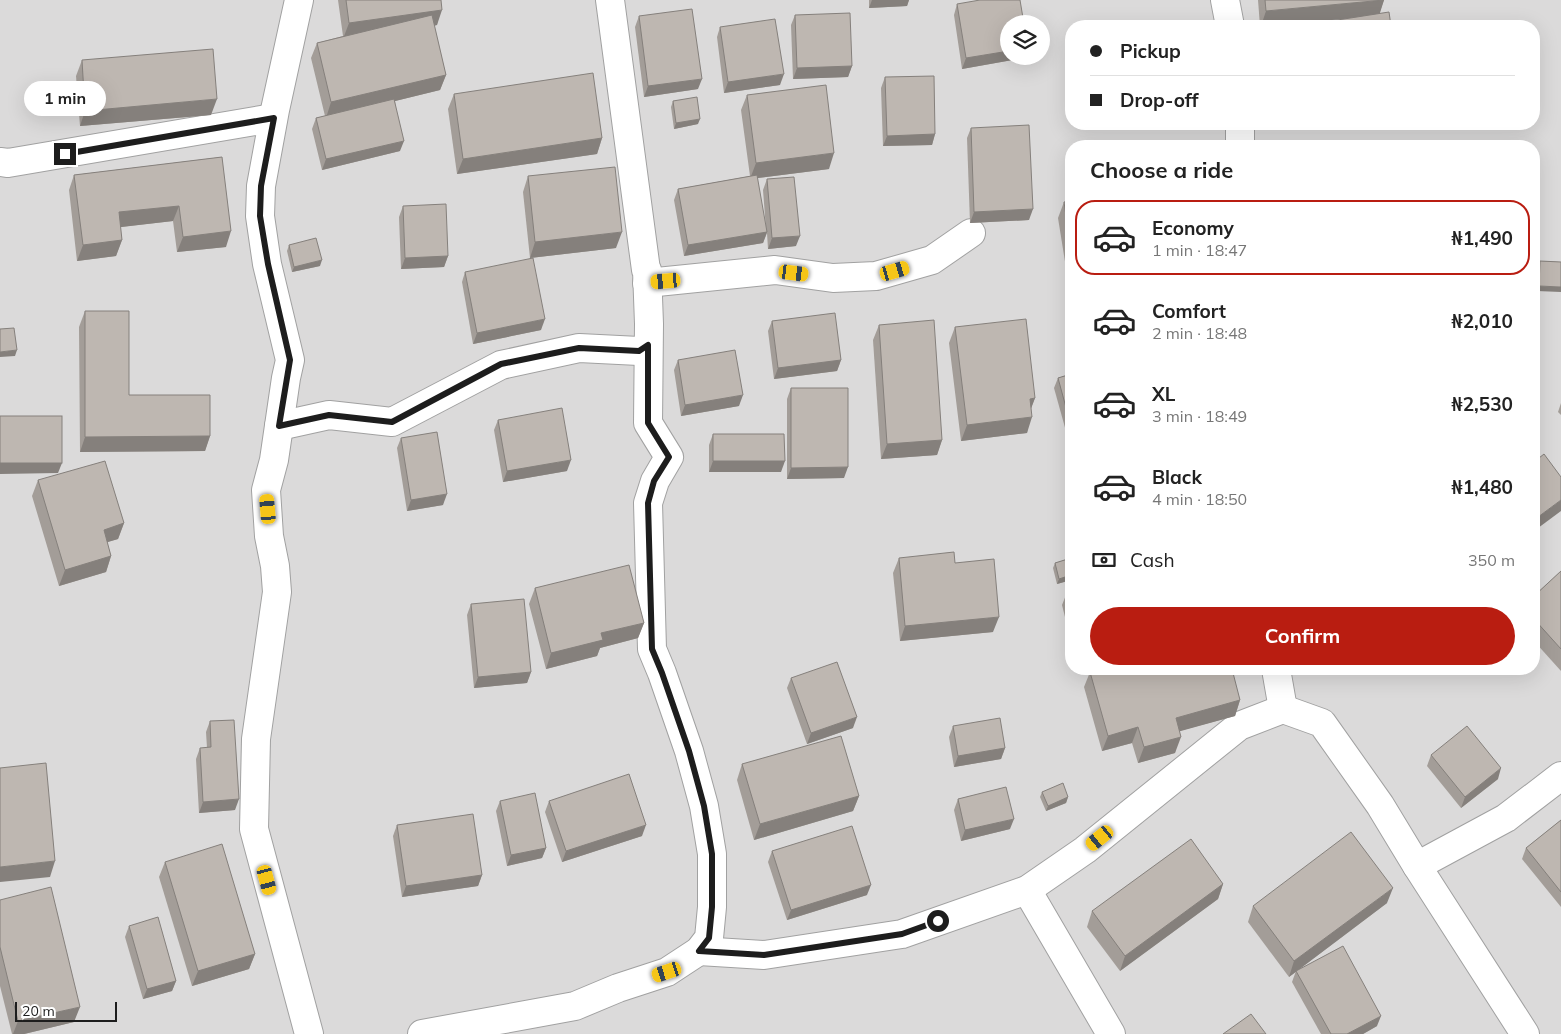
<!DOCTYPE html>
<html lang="en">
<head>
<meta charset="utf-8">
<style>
	:root { --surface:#fff; --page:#f2f2f2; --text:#222; --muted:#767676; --line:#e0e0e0; --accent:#b91d11 }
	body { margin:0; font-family:Mulish,sans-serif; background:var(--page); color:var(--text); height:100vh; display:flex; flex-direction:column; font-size:19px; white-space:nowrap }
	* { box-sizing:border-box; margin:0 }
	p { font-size:16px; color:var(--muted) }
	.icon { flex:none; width:28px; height:28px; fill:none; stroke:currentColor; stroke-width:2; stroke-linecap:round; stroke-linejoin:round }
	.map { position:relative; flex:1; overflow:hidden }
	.details { position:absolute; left:1065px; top:140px; width:475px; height:535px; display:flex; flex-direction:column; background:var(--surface); border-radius:20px; box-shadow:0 5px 20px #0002 }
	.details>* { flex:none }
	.guide { position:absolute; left:1065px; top:20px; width:475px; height:110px; border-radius:20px; box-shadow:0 5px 20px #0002; display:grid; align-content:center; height:110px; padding:0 25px; background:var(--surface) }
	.fabs { position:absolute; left:1000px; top:15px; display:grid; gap:10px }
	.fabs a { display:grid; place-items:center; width:50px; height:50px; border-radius:50%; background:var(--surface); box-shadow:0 5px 20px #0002; font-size:25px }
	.scale { position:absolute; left:15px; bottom:12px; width:102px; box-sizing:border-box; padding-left:5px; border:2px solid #1d1d1d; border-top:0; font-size:14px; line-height:18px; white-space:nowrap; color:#1d1d1d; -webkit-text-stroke:4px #fff; paint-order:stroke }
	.end { position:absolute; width:22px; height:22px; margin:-11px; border:6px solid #1d1d1d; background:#fff; box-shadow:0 0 0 2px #fff }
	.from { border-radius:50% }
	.bubble { position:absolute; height:35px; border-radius:18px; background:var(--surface); box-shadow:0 5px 20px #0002; font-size:16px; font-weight:700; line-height:35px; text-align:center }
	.car { position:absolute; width:15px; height:30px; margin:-15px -8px; border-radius:6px; box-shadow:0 0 4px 1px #0007; background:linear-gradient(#f5c518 24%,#345 0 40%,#f5c518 0 76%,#345 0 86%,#f5c518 0) }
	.guide b { display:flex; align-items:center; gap:18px; height:48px; font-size:19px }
	.guide b+b { border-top:1px solid var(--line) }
	.guide i { width:12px; height:12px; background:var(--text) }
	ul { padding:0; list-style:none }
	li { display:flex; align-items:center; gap:15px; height:75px; margin:0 10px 8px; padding:0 15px; border:2px solid transparent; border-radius:20px }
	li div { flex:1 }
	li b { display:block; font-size:19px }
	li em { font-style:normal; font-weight:700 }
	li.current { border-color:var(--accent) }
	li>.icon { width:45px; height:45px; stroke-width:1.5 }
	h2 { padding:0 25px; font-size:22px; line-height:60px }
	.pay { display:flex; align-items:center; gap:12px; height:55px; padding:0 25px; font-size:19px }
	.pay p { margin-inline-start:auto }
	.primary-button { display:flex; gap:10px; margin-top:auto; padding:10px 25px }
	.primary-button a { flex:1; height:58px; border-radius:30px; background:var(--accent); color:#fff; font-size:20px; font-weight:700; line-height:58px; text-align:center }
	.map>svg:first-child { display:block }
</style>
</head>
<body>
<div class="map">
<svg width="1561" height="1034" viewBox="0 0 1561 1034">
	<rect width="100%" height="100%" fill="#eeebe4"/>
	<path fill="#dbdada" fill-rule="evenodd" d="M0,0H1561V1034H0ZM1009,24H1041V56H1009ZM1071,26H1534V124H1071ZM1071,146H1534V669H1071Z"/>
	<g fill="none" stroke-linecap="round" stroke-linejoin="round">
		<defs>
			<g id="minor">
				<path d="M299,0L275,110L261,186L260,216L267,264L290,360L286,378L274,460L266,490L269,536L275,566L277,592L256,739L254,829L309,1034"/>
				<path d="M1225,0L1230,26"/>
				<path d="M1240,124V146"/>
				<path d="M0,162L8,163L273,118"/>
				<path d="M647,283L775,270L833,278L876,276L932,260L971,233"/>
				<path d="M279,426L329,415L392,422L501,365L579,348L639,351L648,345"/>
				<path d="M1276,669L1283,709"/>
				<path d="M1417,866L1525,1034"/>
				<path d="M1027,890L1111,1034"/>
				<path d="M699,951L764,955L902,934L1027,890L1085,850L1239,726L1283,709L1322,723L1380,805L1417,866L1506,818L1561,776"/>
				<path d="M422,1034L575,1006L618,988L667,972L699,951L709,938L712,907V854L704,806L689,751L662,673L652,649L648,503L655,481L669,457L648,423L649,324L647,270H646L610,0"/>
			</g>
		</defs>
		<use href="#minor" stroke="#a1a1a1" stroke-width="30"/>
		<use href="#minor" stroke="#fff" stroke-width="28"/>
	</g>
	<g fill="#a39d98">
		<path d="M338,0H441L437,25L434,26L446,75L440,90L395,101L400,151L322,170L312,129L316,118L325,116L311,58L317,43L343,36Z"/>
		<path d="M869,0H909L907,6L869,8Z"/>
		<path d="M1258,0H1384L1379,14L1391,26H1317L1318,23L1353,18L1260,26Z"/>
		<path d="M957,4L1009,56H1024V58L962,69L954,15Z"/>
		<path d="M795,15L852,66L848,77L793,79L791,25Z"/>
		<path d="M639,16L698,89L644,97L635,27Z"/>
		<path d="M720,27L780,85L724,93L717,37Z"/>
		<path d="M82,60L211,115L80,126L76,76Z"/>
		<path d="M885,77L935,134L932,145L883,146L881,88Z"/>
		<path d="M454,94L602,138L597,154L457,174L448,109Z"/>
		<path d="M747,95L829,169L757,178L766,229L763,190L767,179L796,246L768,249L767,233L763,243L684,256L674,200L678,189L750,176L741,110Z"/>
		<path d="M673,101L698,124L674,129L671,107Z"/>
		<path d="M971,128L1029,220L970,223L967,138Z"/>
		<path d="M222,157L226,247L177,252L173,221L120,227L122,240L116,256L77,261L69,190L74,175Z"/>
		<path d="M528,176L616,248L530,258L523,192Z"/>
		<path d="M1071,201V273L1067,274L1058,218L1064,202Z"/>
		<path d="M403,206L448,256L444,267L401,269L399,217Z"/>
		<path d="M289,245L320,266L292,272L287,251Z"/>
		<path d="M1540,261L1561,262L1537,291L1538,267Z"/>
		<path d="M465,272L541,330L473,344L462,282Z"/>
		<path d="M85,311L129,395L210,436L205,451L80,452L79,327Z"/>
		<path d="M772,321L841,360L837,371L774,379L768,331Z"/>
		<path d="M879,325L942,440L937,455L881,459L873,340Z"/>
		<path d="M955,327L1035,398L1031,408L1027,433L961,441L949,343Z"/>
		<path d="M678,360L739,406L681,416L674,370Z"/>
		<path d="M1071,374V441L1069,442L1054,388L1058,378Z"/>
		<path d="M791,388L844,478L787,479V399Z"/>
		<path d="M1561,403V415L1558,412Z"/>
		<path d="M498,420L567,471L503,482L494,430Z"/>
		<path d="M713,434L781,472H709V445Z"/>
		<path d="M401,438L443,505L407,511L397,448Z"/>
		<path d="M38,480L124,523L118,539L107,542L111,556L106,572L59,586L32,496Z"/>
		<path d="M899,558L955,563L993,632L900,641L893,573Z"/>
		<path d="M1071,558V580L1057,584L1053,568L1055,563Z"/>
		<path d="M1561,571V671L1534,641V596Z"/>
		<path d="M535,588L644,623L638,638L600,648L597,656L546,669L529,604Z"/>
		<path d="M1071,589V641L1062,605L1068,590Z"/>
		<path d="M471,604L531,672L527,683L474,688L467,615Z"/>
		<path d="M1090,672L1240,700L1235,716L1179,731L1175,753L1138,763L1132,743L1102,751L1084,687Z"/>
		<path d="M791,678L853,728L807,744L787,688Z"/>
		<path d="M210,721L235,810L199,813L196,759L200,748H207L206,732Z"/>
		<path d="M953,726L1005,748L1001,759L954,767L949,737Z"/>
		<path d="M1431,755L1498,779L1461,808L1427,766Z"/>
		<path d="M742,764L859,796L853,811L754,840L737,780Z"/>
		<path d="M1042,792L1068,797L1066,803L1046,811L1040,797Z"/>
		<path d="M958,799L1010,829L961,841L954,810Z"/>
		<path d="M500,801L546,848L542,858L507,866L496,811Z"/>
		<path d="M549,801L642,836L562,862L545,812Z"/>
		<path d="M1561,820V907L1522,859L1526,848Z"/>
		<path d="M397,825L482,875L478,886L402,897L393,836Z"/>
		<path d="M772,851L867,895L787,920L768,862Z"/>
		<path d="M165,862L255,954L249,969L192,986L159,877Z"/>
		<path d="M1223,884L1218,899L1120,971L1087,927L1092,911Z"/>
		<path d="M0,900L74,1022L24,1034H12L0,986Z"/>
		<path d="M1387,903L1289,977L1248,922L1253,906Z"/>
		<path d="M129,926L176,981L172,991L143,999L125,937Z"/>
		<path d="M1296,971L1377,1026L1363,1034H1321L1292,982Z"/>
	</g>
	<g fill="#85807c">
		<path d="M872,0H909L907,6L869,8Z"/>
		<path d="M1384,0L1379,16L1261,26L1266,11Z"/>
		<path d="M442,10L437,25L343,39L349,23Z"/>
		<path d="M1009,51V56H1024V58L962,69L966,58Z"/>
		<path d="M852,66L848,77L793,79L797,68Z"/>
		<path d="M784,74L780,85L724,93L728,82Z"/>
		<path d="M446,75L440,90L326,118L331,102Z"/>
		<path d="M702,79L698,89L644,97L648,86Z"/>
		<path d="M217,99L211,115L80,126L85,111Z"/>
		<path d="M700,119L698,124L674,129L676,123Z"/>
		<path d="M935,134L932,145L883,146L887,136Z"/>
		<path d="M602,138L597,154L457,174L463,159Z"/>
		<path d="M404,141L400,151L322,170L326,159Z"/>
		<path d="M834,153L829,169L750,179L756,163Z"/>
		<path d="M179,206L173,221L113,228L119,212Z"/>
		<path d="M1033,209L1029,220L970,223L974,212Z"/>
		<path d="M231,231L226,247L177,252L183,237Z"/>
		<path d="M622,232L616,248L530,258L535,242Z"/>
		<path d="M767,232L763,243L684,256L688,245Z"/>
		<path d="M800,236L796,246L768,249L772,238Z"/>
		<path d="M122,240L116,256L77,261L83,245Z"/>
		<path d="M448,256L444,267L401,269L405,258Z"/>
		<path d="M322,260L320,266L292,272L294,267Z"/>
		<path d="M1071,261V273L1067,274Z"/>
		<path d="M1539,286L1561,287V292L1537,291Z"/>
		<path d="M545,319L541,330L473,344L477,333Z"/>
		<path d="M17,350L15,356L0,357V352Z"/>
		<path d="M841,360L837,371L774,379L778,368Z"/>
		<path d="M743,395L739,406L681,416L685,405Z"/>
		<path d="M1035,398L1029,414L1030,399Z"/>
		<path d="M1032,417L1027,433L961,441L967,425Z"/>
		<path d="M1071,434V441L1069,442Z"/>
		<path d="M210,436L205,451L80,452L85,437Z"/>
		<path d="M942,440L937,455L881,459L887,444Z"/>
		<path d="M571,460L567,471L503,482L507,471Z"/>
		<path d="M713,461H785L781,472H709Z"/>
		<path d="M0,463H62L58,473L0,474Z"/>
		<path d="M848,467L844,478L787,479L791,468Z"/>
		<path d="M447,494L443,505L407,511L411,500Z"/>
		<path d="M1561,500V511L1534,531V520Z"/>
		<path d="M124,523L118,539L98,545L104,530Z"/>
		<path d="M111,556L106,572L59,586L65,570Z"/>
		<path d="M1071,575V580L1057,584L1059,579Z"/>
		<path d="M999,617L993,632L900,641L905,626Z"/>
		<path d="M644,623L638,638L600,648L597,656L546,669L551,653L601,633Z"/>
		<path d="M531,672L527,683L474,688L478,677Z"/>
		<path d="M1240,700L1235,716L1170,734L1176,718Z"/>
		<path d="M857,717L853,728L807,744L811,733Z"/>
		<path d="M1138,727L1132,743L1102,751L1108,736Z"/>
		<path d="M1181,737L1175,753L1138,763L1144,747Z"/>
		<path d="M1005,748L1001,759L954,767L958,756Z"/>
		<path d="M1501,768L1498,779L1461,808L1465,797Z"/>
		<path d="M859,796L853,811L754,840L760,824Z"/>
		<path d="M1068,797L1066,803L1046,811L1048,806Z"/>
		<path d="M239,799L235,810L199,813L203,802Z"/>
		<path d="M1014,819L1010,829L961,841L965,830Z"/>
		<path d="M646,825L642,836L562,862L566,851Z"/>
		<path d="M546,848L542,858L507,866L511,855Z"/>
		<path d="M55,861L50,877L0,882V867Z"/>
		<path d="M482,875L478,886L402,897L406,886Z"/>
		<path d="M1223,884L1218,899L1120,971L1125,956Z"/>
		<path d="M871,885L867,895L787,920L791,910Z"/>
		<path d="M1393,888L1387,903L1289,977L1294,961Z"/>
		<path d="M255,954L249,969L192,986L198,971Z"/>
		<path d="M176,981L172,991L143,999L147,989Z"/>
		<path d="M80,1007L74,1022L24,1034H13L18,1021Z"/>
		<path d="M1381,1016L1377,1026L1363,1034H1347Z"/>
	</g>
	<g fill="#beb7b1" stroke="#85807c">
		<path d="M346,0H441L442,10L349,23Z"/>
		<path d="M980,0H1020L1024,24H1009V51L966,58L957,4Z"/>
		<path d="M1265,0H1384L1266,11Z"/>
		<path d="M692,9L702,79L648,86L639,16Z"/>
		<path d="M1389,12L1391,26H1319L1318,23Z"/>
		<path d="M850,13L852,66L797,68L795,15Z"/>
		<path d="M432,15L446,75L331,102L317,43Z"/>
		<path d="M775,19L784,74L728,82L720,27Z"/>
		<path d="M213,49L217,99L85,111L82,60Z"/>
		<path d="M593,73L602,138L463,159L454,94Z"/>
		<path d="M934,76L935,134L887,136L885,77Z"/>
		<path d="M826,85L834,153L756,163L747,95Z"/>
		<path d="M697,97L700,119L676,123L673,101Z"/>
		<path d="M394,99L404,141L326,159L316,118Z"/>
		<path d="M1029,125L1033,209L974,212L971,128Z"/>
		<path d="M1405,142V146H1332Z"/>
		<path d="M222,157L231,231L183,237L179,206L119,212L122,240L83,245L74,175Z"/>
		<path d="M615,167L622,232L535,242L528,176Z"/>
		<path d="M757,175L767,232L688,245L678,189Z"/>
		<path d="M794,177L800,236L772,238L767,179Z"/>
		<path d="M1071,201V251L1064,202Z"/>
		<path d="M446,204L448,256L405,258L403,206Z"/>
		<path d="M316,238L322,260L294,267L289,245Z"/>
		<path d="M533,258L545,319L477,333L465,272Z"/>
		<path d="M1540,261L1561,262V287L1539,286Z"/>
		<path d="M85,311H129V395H210V436L85,437Z"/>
		<path d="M835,313L841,360L778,368L772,321Z"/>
		<path d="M1026,319L1035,398L1030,399L1032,417L967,425L955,327Z"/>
		<path d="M934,320L942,440L887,444L879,325Z"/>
		<path d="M14,328L17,350L0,352V329Z"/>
		<path d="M735,350L743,395L685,405L678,360Z"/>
		<path d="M1071,374V426L1058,378Z"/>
		<path d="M791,388H848V467L791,468Z"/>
		<path d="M562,408L571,460L507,471L498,420Z"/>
		<rect x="0" y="416" width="62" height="47"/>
		<path d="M437,432L447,494L411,500L401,438Z"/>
		<path d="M713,434H784L785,461H713Z"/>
		<path d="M1544,454L1561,477V500L1534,520V462Z"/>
		<path d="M105,461L124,523L104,530L111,556L65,570L38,480Z"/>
		<path d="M954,552L955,563L994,559L999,617L905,626L899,558Z"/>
		<path d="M1071,558V575L1059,579L1055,563Z"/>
		<path d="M629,565L644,623L601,633L603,640L551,653L535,588Z"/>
		<path d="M1561,571V649L1534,619V596Z"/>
		<path d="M1071,589V602L1068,590Z"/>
		<path d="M524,599L531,672L478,677L471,604Z"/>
		<path d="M837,662L857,717L811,733L791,678Z"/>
		<path d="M1100,669H1232L1240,700L1176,718L1181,737L1144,747L1138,727L1108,736L1090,672Z"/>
		<path d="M1000,718L1005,748L958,756L953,726Z"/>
		<path d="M234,720L239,799L203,802L200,748L211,747L210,721Z"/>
		<path d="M1467,726L1501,768L1465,797L1431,755Z"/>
		<path d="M841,736L859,796L760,824L742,764Z"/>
		<path d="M46,763L55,861L0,867V768Z"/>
		<path d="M629,774L646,825L566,851L549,801Z"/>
		<path d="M1063,783L1068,797L1048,806L1042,792Z"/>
		<path d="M1006,787L1014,819L965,830L958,799Z"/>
		<path d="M535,793L546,848L511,855L500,801Z"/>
		<path d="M473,814L482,875L406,886L397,825Z"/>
		<path d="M1561,820V892L1526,848Z"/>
		<path d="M852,826L871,885L791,910L772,851Z"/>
		<path d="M1351,832L1393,888L1294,961L1253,906Z"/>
		<path d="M1191,839L1223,884L1125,956L1092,911Z"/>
		<path d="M222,844L255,954L198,971L165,862Z"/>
		<path d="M51,887L80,1007L18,1021L0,947V900Z"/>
		<path d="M158,917L176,981L147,989L129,926Z"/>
		<path d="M1343,946L1381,1016L1347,1034H1331L1296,971Z"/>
		<path d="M1251,1014L1266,1034H1223Z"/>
	</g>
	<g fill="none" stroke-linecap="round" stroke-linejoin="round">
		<path stroke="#1d1d1d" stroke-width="6" d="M65,154L274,118L261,186L260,216L268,264L290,360L279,426L329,415L392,422L501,364L579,348L639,351L648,345V423L669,457L654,481L648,503L652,649L662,673L689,751L704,806L712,854V907L709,938L699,951L764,955L902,934L938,921"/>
	</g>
</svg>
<div class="fabs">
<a><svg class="icon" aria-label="layers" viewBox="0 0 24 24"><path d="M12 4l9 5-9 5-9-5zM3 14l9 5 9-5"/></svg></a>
</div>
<div class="scale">20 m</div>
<i class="end from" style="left:938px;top:921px"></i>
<i class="end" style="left:65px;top:154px"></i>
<div class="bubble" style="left:24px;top:81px;width:82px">1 min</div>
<i class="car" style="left:895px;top:271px;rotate:74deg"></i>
<i class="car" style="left:794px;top:273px;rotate:97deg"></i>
<i class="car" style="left:666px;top:281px;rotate:265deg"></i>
<i class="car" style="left:268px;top:509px;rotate:355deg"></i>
<i class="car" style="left:1100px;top:838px;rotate:231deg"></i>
<i class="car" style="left:267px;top:880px;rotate:165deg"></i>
<i class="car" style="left:667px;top:972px;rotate:252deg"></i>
<div class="guide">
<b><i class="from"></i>Pickup</b>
<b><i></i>Drop-off</b>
</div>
<section class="details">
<h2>Choose a ride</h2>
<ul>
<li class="current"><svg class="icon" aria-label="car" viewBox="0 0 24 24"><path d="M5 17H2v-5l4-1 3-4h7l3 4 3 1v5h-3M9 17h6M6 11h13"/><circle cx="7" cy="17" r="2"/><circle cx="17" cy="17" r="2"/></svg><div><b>Economy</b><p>1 min · 18:47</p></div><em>₦1,490</em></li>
<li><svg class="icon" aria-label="car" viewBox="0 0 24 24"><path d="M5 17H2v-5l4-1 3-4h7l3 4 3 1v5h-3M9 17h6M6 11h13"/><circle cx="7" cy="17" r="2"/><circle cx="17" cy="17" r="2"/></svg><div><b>Comfort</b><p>2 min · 18:48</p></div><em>₦2,010</em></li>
<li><svg class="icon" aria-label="car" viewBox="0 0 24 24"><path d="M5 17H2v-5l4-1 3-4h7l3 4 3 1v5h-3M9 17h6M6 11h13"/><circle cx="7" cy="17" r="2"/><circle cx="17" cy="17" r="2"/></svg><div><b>XL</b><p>3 min · 18:49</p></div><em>₦2,530</em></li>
<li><svg class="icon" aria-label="car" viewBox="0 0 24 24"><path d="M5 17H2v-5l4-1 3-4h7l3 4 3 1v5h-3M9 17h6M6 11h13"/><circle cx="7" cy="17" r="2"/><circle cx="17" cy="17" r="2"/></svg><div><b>Black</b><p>4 min · 18:50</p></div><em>₦1,480</em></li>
</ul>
<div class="pay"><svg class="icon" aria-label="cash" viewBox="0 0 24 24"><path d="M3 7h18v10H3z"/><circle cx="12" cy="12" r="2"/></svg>Cash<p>350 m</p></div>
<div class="primary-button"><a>Confirm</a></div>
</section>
</div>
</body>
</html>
